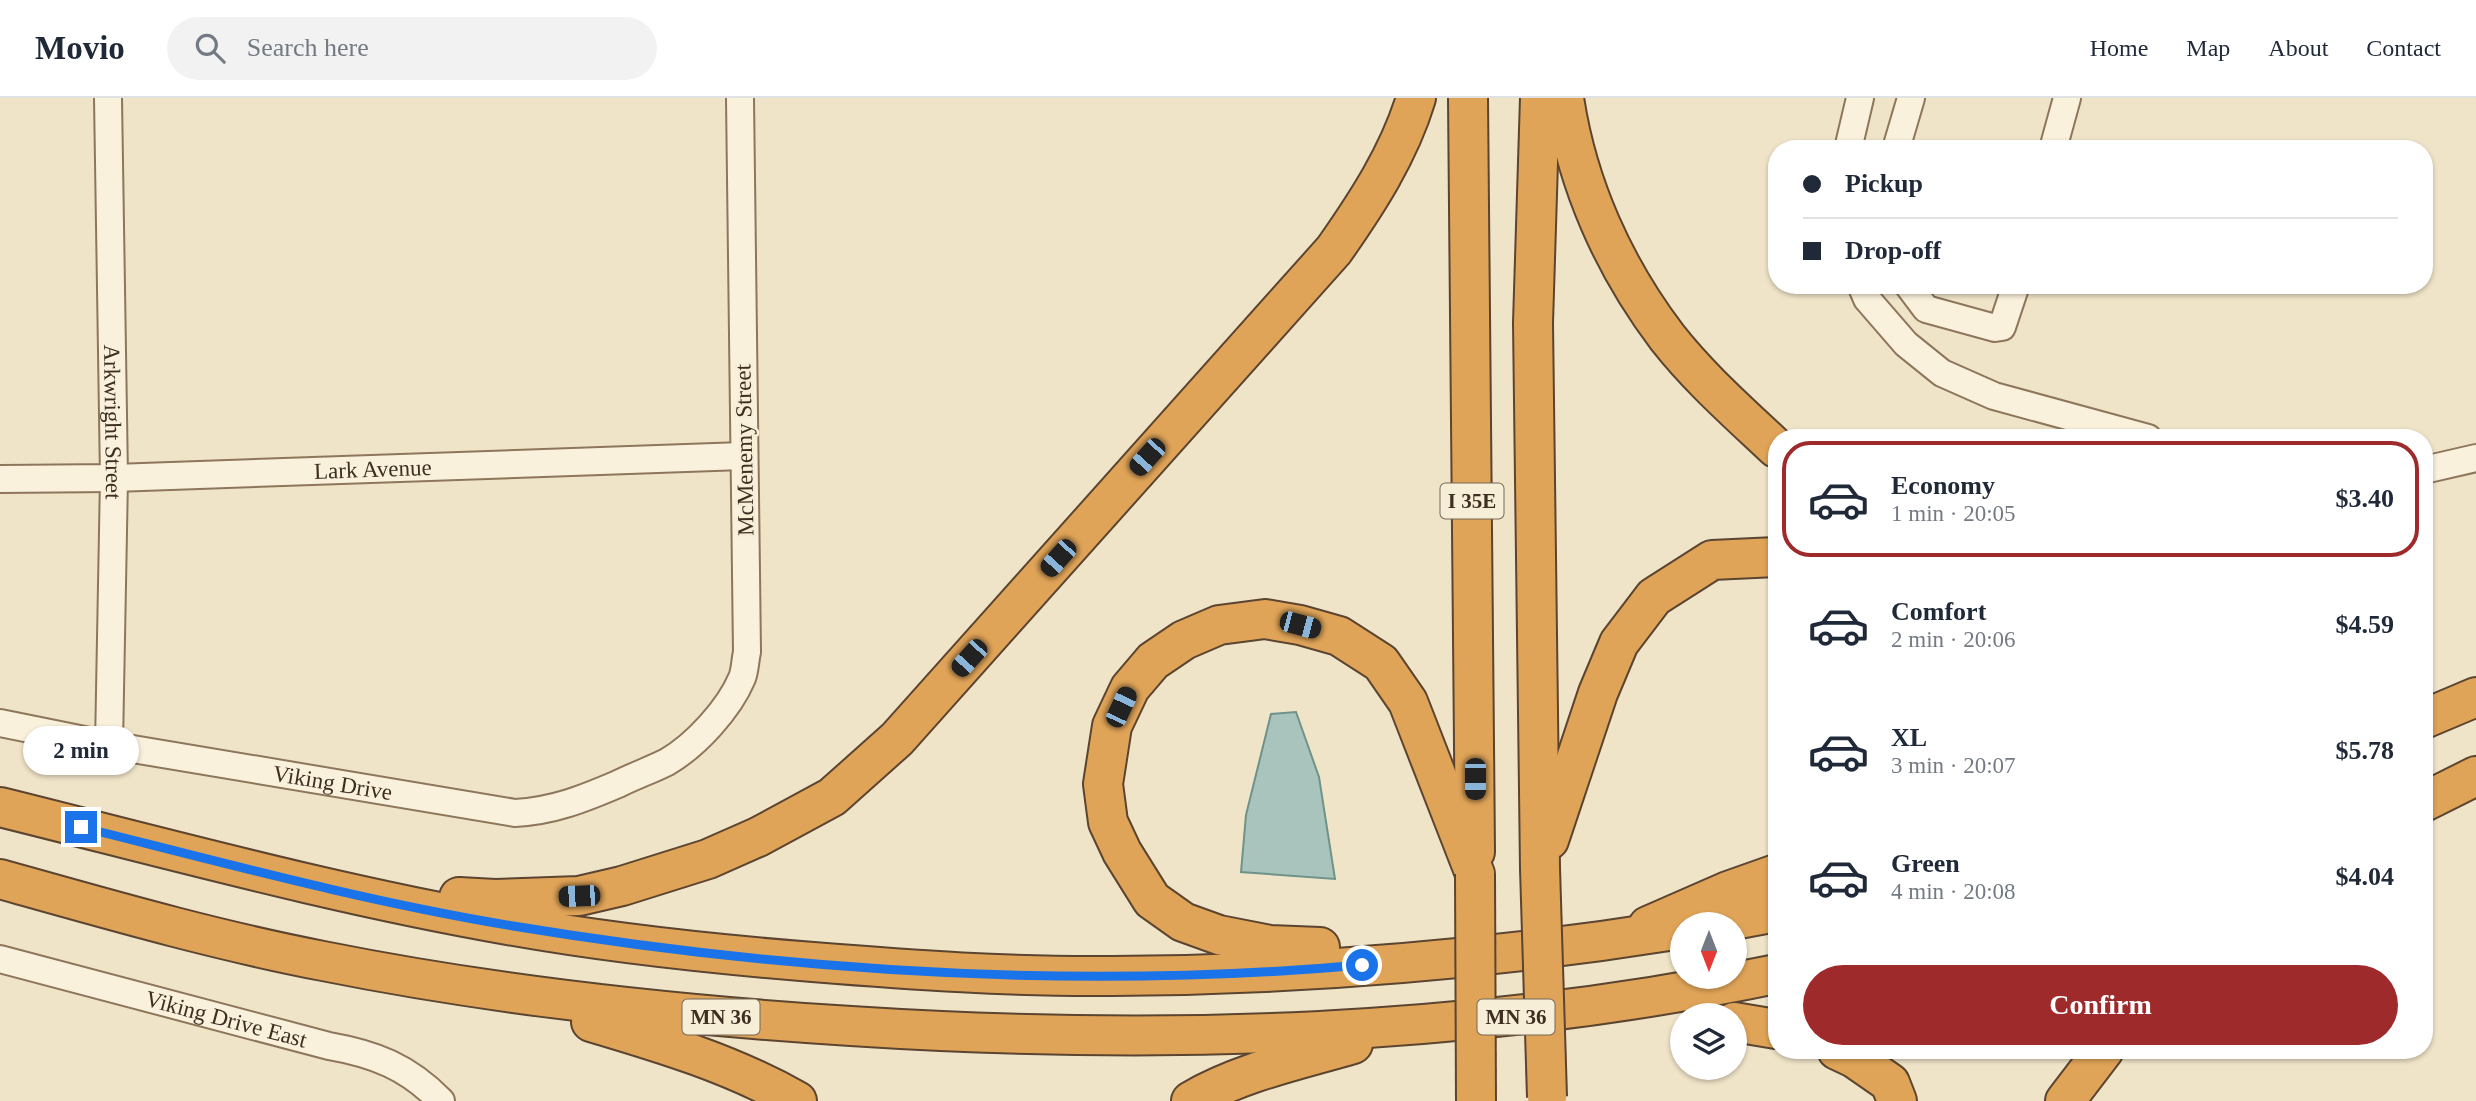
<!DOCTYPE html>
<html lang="en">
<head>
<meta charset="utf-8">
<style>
	:root { --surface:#fff; --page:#f2f2f3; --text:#1f2937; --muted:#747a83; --line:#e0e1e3; --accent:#9e2a2b }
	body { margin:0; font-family:"Times New Roman",serif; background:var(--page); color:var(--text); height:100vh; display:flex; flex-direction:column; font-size:26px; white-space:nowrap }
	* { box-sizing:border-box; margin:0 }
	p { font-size:23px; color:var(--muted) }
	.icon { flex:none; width:38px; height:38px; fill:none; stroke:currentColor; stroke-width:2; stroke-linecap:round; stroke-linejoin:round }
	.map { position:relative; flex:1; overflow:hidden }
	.panel { position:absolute; left:1768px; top:331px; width:665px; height:630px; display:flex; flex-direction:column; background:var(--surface); border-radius:28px; box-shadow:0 2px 5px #0004 }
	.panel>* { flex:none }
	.top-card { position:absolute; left:1768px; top:42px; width:665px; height:154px; border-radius:28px; box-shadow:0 2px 5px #0004; display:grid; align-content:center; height:154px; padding:0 35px; background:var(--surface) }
	.needle { width:46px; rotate:180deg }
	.buttons { position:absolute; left:1670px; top:814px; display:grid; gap:14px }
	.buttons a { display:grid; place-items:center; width:77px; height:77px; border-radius:50%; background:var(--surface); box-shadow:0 2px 5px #0004; font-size:35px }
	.end { position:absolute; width:32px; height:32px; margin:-16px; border:9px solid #1a73e8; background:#fff; box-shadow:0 0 0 4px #fff }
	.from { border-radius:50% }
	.bubble { position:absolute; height:49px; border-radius:24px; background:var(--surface); box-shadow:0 2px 5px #0004; font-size:23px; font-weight:800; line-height:49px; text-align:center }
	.car { position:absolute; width:21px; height:42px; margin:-21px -10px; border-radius:9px; box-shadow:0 0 5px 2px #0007; background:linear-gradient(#222 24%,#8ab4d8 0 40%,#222 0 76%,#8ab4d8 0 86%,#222 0) }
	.top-card b { display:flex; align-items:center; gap:24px; height:66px; font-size:26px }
	.top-card b+b { border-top:2px solid var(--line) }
	.top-card i { width:18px; height:18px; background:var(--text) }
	ul { padding:12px 0 0; list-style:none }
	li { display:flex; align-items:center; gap:21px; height:116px; margin:0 14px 10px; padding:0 21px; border:4px solid transparent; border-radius:28px }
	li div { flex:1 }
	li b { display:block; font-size:26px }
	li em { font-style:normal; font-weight:800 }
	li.active { border-color:var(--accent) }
	li>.icon { width:63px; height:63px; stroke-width:1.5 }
	.cta { display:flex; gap:14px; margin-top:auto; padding:14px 35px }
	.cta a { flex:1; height:80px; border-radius:42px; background:var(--accent); color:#fff; font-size:28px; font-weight:800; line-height:80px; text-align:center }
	header { display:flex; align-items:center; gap:42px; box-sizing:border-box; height:98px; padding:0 35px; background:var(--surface); border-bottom:2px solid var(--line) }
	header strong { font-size:33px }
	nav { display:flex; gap:38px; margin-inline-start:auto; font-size:24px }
	.search { width:490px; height:63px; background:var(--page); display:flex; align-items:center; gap:18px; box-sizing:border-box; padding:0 24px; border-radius:38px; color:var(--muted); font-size:26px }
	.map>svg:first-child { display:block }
</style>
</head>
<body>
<header>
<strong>Movio</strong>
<div class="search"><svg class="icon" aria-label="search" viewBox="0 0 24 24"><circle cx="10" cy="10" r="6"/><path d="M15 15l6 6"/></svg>Search here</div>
<nav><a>Home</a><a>Map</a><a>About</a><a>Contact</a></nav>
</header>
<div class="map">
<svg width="2476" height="1003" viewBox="0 0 2476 1003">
	<rect width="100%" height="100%" fill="#f0e4c8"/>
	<path fill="#a9c4bc" stroke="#6f938a" stroke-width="2" d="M1296,614L1319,679L1335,781L1241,774L1246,717L1271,616Z"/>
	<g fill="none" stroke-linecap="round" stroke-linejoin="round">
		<defs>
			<g id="minor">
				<path id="s1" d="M108,0L114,380L109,647"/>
				<path d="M1848,51L1860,0"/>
				<path d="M1896,51L1911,0"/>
				<path d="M2053,51L2067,0"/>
				<path d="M1861,187L1867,201L1906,246L1942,275L1994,298L2148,340"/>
				<path d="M1908,187L1926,211L1995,230L2002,229L2016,187"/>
				<path d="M2424,372L2476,360"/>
				<path id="s2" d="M0,381L114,380L743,358"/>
				<path id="s3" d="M0,625L109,647L515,715C553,713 583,701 618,686C634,678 651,672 667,664C696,647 729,611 742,580C745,573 745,563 747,554L740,0"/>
				<path id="s4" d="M0,861L329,948C375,956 408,969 441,1003"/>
			</g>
			<g id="highway">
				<path d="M1468,0L1475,754"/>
				<path d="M1564,0C1577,87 1614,169 1667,239C1699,280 1739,315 1776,350"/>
				<path d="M2424,621L2476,599"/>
				<path d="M2424,704L2476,678"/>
				<path d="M0,709C169,751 336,797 508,827C609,845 711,856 813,864C912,872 1012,879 1112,878C1302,877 1494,861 1682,831"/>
				<path d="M1549,742L1598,595L1619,545L1654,499L1712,462L1776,459"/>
				<path d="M1540,770L1533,225L1540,0"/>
				<path d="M0,781C107,811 214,842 323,863C498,898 674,917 851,928C1160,948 1472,939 1776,876"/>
				<path d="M459,799L495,801L579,798L622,788L708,761L758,739L832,699L897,641L1334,152C1367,105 1399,56 1416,0"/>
				<path d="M1712,826L1776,814"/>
				<path d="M1648,828L1728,793L1776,776"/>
				<path d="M1320,849L1270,847L1219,837L1183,824L1152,802L1122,754L1108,724L1103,686L1112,628L1130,590L1153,563L1184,542L1219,527L1265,521L1300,527L1339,538L1381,565L1408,604L1475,776"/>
				<path d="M591,924C662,945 732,966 797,1003"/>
				<path d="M1734,924L1776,931"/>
				<path d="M1837,952L1854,960L1890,985L1897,1003"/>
				<path d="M1191,1003C1240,974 1299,962 1353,946"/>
				<path d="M2065,1003L2104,952"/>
			</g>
		</defs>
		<use href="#minor" stroke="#8d765c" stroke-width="30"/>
		<use href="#highway" stroke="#5b4430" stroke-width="42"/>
		<use href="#minor" stroke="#faf1dc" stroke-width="26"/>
		<use href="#highway" stroke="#e0a458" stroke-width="38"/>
		<defs>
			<g id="highway-bridge">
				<path d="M1540,770L1547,999"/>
				<path d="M1475,776L1476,1003"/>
			</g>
		</defs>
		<use href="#highway-bridge" stroke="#5b4430" stroke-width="42" stroke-linecap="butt"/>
		<use href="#highway-bridge" stroke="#e0a458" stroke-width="38"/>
	</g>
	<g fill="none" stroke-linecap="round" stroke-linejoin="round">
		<path stroke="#1a73e8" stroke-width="9" d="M81,729C224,765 367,804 513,828C792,874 1080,892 1362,867"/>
	</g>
	<g text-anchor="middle" stroke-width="5" stroke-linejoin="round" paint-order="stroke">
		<g fill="#f7eed8" stroke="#756857" stroke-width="2">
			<rect x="1440.5" y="385.5" width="63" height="35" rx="5"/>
			<rect x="682.5" y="901.5" width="77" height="35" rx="5"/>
			<rect x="1477.5" y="901.5" width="77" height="35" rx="5"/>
		</g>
		<g font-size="21" font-weight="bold" fill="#3d2e20">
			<text x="1472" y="410">I 35E</text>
			<text x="721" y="926">MN 36</text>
			<text x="1516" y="926">MN 36</text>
		</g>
		<g font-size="23" fill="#3d2e20" stroke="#f7eed8">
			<text dy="8" stroke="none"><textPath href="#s1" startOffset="324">Arkwright Street</textPath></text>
			<text transform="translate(744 352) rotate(-91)" y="8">McMenemy Street</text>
			<text dy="8" stroke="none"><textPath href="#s2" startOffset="373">Lark Avenue</textPath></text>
			<text dy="8" stroke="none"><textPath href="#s3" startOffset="338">Viking Drive</textPath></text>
			<text dy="8" stroke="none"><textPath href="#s4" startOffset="234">Viking Drive East</textPath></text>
		</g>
	</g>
</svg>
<div class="buttons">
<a><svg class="needle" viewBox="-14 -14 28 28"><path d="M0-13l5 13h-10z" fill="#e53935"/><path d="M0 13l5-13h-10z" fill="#747a83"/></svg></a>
<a><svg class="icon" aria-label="layers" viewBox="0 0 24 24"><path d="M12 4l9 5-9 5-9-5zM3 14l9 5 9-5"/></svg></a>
</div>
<i class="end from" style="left:1362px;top:867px"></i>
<i class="end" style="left:81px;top:729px"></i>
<div class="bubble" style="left:23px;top:628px;width:116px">2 min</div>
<i class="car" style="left:1147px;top:359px;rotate:222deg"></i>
<i class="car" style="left:1058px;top:460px;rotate:222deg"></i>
<i class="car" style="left:1300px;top:527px;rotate:105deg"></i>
<i class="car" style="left:969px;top:560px;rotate:222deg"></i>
<i class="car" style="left:1121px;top:609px;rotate:25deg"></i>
<i class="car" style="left:1475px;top:681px;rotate:180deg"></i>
<i class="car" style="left:579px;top:798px;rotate:268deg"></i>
<div class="top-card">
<b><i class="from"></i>Pickup</b>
<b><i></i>Drop-off</b>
</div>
<section class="panel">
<ul>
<li class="active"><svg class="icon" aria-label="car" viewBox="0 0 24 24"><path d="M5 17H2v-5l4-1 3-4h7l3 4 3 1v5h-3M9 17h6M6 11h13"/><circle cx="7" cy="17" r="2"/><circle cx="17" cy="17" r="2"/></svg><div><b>Economy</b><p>1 min · 20:05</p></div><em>$3.40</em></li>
<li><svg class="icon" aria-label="car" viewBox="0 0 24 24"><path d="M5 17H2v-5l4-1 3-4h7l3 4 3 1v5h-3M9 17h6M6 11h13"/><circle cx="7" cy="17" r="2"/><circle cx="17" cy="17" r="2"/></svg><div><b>Comfort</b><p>2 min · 20:06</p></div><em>$4.59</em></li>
<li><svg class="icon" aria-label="car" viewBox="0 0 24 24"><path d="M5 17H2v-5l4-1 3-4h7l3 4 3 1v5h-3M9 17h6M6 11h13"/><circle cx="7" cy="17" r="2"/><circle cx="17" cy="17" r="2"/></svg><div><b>XL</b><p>3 min · 20:07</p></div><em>$5.78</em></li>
<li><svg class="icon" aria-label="car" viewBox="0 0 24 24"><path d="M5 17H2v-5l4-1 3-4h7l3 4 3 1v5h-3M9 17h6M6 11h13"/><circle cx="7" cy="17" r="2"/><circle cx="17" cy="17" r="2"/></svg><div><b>Green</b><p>4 min · 20:08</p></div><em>$4.04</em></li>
</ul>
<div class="cta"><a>Confirm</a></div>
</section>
</div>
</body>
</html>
